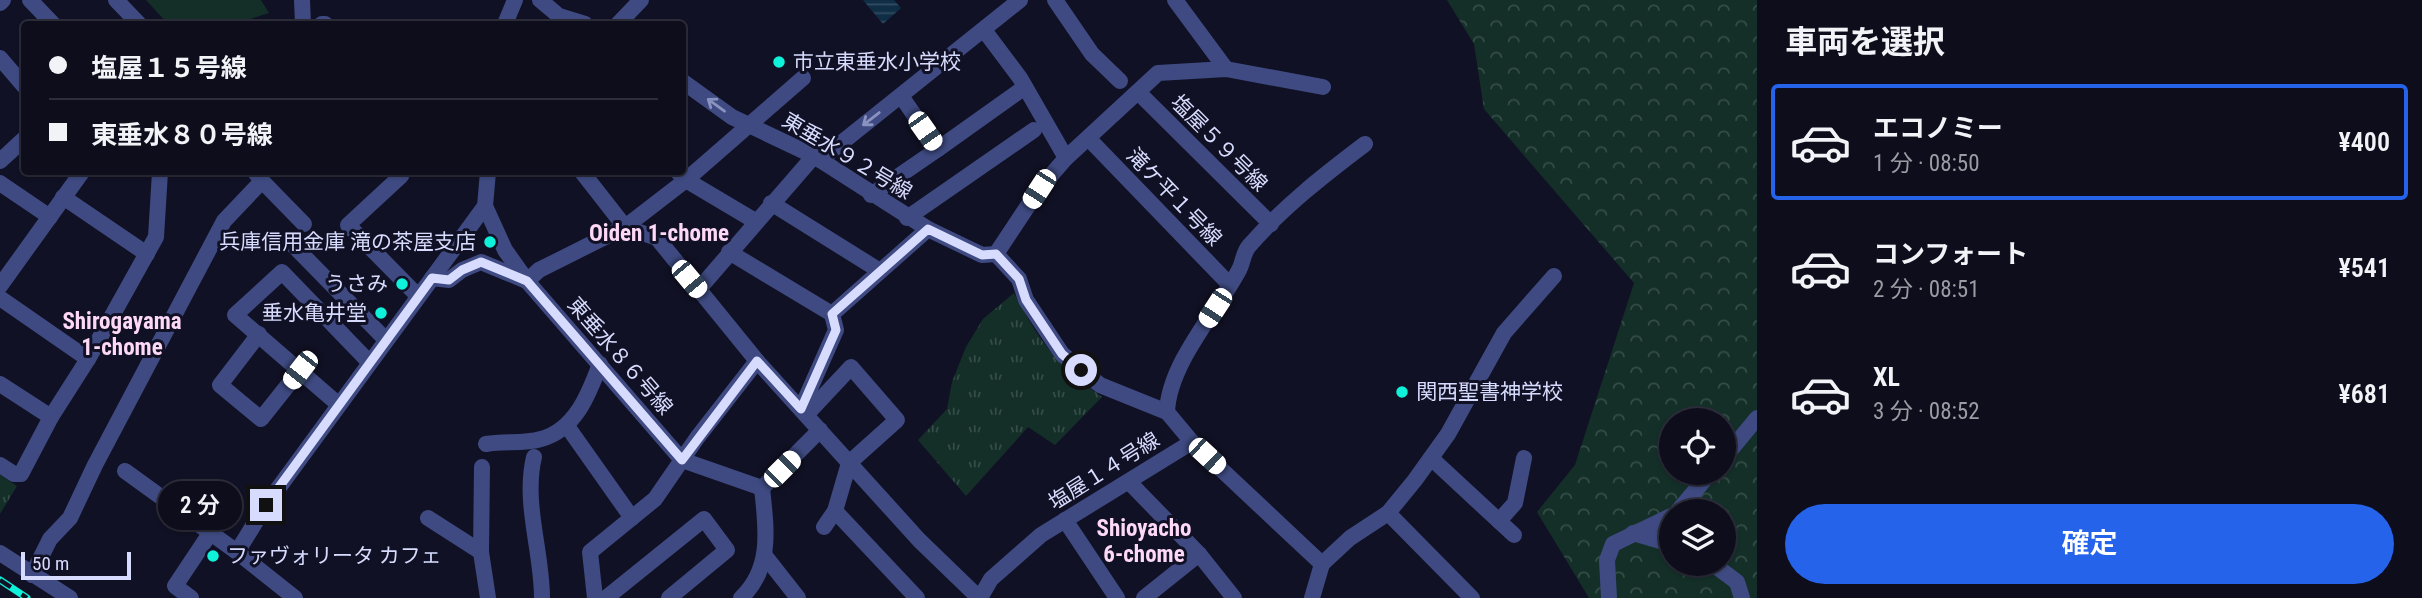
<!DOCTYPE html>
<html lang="ja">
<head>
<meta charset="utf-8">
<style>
	:root { --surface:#0d0d1c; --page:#1b1b29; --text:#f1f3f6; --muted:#9a9ca3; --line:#2d2d3b; --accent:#2563eb }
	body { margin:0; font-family:"Roboto Condensed","Noto Sans JP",sans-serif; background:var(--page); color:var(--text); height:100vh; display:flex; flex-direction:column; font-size:26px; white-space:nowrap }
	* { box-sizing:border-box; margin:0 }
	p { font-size:23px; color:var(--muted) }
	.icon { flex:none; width:38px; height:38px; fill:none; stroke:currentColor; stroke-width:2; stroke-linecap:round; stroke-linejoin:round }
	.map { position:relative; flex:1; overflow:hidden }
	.drawer { display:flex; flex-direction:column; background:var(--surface); width:665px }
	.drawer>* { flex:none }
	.banner { position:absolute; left:21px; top:21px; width:665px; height:154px; border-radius:7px; box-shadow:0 2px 5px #0004,0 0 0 2px var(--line); display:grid; align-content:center; height:154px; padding:0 28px; background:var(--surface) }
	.controls { position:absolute; left:1659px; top:408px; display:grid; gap:14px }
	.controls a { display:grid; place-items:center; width:77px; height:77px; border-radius:50%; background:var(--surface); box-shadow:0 2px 5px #0004,0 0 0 2px var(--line); font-size:35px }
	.scale { position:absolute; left:21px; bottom:18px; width:110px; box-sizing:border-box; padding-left:7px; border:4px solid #d7dbfd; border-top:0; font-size:19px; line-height:24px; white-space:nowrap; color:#d7dbfd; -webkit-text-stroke:5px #111125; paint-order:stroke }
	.end { position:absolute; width:32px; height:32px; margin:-16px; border:9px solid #d7dbfd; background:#111; box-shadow:0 0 0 4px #111 }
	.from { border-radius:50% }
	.bubble { position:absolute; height:49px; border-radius:24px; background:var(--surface); box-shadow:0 2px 5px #0004,0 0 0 2px var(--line); font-size:23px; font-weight:600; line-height:49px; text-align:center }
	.car { position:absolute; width:21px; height:42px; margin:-21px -10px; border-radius:9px; box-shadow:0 0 5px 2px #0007; background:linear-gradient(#fff 24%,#345 0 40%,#fff 0 76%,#345 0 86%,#fff 0) }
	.banner b { display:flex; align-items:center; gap:24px; height:66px; font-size:26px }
	.banner b+b { border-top:2px solid var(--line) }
	.banner i { width:18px; height:18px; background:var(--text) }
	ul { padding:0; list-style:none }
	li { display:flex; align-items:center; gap:21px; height:116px; margin:0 14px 10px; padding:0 14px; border:4px solid transparent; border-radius:7px }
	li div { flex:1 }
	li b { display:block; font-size:26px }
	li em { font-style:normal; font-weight:600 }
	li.selected { border-color:var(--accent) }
	li>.icon { width:63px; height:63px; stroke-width:1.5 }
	h2 { padding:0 28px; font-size:32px; line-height:84px }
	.cta { display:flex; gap:14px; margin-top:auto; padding:14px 28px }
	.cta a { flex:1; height:80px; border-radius:42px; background:var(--accent); color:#fff; font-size:28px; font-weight:600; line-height:80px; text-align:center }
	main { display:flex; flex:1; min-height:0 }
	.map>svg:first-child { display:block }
</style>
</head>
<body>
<main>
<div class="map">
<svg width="1757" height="598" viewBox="0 0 1757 598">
	<defs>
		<pattern id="forest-crowns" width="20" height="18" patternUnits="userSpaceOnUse" patternTransform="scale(1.75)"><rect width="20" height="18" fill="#142f28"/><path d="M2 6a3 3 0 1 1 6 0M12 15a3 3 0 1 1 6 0" fill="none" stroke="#354d48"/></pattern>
		<pattern id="park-tufts" width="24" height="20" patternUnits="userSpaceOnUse" patternTransform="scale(1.75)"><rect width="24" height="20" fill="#142f28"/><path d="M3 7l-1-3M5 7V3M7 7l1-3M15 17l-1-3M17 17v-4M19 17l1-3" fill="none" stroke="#354d48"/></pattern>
		<pattern id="water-rules" width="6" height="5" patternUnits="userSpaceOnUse" patternTransform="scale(1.75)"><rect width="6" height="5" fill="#0f2e46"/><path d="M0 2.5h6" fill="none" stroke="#314c62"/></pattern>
	</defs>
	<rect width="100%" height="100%" fill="#111125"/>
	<path fill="#142f28" d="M146,0H261L269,13L235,24H168Z"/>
	<path fill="url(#forest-crowns)" fill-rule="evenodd" d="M1447,0H1757V598H1589L1537,512L1575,465L1634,283L1484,109L1474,44ZM1671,420H1724V472H1671ZM1671,511H1724V564H1671Z"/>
	<g fill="url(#park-tufts)">
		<path d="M1014,293C1040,343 1056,364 1102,397L1055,445L1028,427L966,496L918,440L947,409L952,382L966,347L983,319Z"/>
		<path d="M0,475L17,486L0,514Z"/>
	</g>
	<path fill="url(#water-rules)" d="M863,0H894L901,8L883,24Z"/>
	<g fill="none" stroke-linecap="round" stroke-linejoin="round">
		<g stroke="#3e4a81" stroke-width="16">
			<path d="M30,0L53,24"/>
			<path d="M116,0L139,24"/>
			<path d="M302,0L303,24"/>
			<path d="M540,0L559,16L585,24"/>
			<path d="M1055,0L1092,54L1120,81"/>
			<path d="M1175,0L1226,69"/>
			<path d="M0,3L3,0"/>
			<path d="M322,24H325"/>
			<path d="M505,24L515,0"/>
			<path d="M618,24L641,0"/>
			<path d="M984,30L1020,78L1066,158"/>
			<path d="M0,58L24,86"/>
			<path d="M682,81L732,117L814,156L928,229L982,255L996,254"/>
			<path d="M1138,92L1271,224"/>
			<path d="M1088,138L1230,285"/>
			<path d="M938,149L1025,87"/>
			<path d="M820,160L1020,0"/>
			<path d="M0,161L24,139"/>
			<path d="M399,172L401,176L348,225L418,296"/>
			<path d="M582,172L625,227L686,180L803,78"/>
			<path d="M678,172L686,180L755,221"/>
			<path d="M262,181L304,224"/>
			<path d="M0,183L50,217"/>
			<path d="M871,195L938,149L901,96"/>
			<path d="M63,197L147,254"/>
			<path d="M771,203L880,271"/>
			<path d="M485,206L505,250L527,281L682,460L762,488"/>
			<path d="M907,218L1034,130"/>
			<path d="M290,242L386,340"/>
			<path d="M729,252L832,314"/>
			<path d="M996,254L1039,189L1066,158L1158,73L1226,69L1323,87"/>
			<path d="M996,254L1019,279L1026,300L1062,354L1100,385L1167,412"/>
			<path d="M432,278L449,280L462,270L481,262L527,281L539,270L625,227L657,238L757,361L919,540L979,598"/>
			<path d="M0,286L82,172"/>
			<path d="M698,290L814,156"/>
			<path d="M0,298L88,359L51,417"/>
			<path d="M259,334L220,385L261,419L300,370"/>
			<path d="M88,359L156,237L160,172"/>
			<path d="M0,384L51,417L21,474H14L0,465"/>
			<path d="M339,405L235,315L282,272L369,362"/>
			<path d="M801,409L836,330L832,314L928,229"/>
			<path d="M806,415L851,367L897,420L849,463"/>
			<path d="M567,426L632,518"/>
			<path d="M1192,442L1322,564"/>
			<path d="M486,444C504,441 524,444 541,439C575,430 589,394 600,364"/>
			<path d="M534,457C523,503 542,551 542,598"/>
			<path d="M1431,458L1514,535"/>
			<path d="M1724,458L1757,418"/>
			<path d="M849,463L835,511L917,598"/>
			<path d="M482,467L481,552L488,598"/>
			<path d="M125,471L237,552"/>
			<path d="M1130,483L1199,554L1234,598"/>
			<path d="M762,488L820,430"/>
			<path d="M1678,511L1711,472"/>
			<path d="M1388,513L1472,598"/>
			<path d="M428,518L481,552"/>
			<path d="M1065,520L1117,598"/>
			<path d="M1499,521L1515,503L1524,458"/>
			<path d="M824,527L835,511"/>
			<path d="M1633,533L1671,544"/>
			<path d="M0,553L70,598"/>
			<path d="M765,556L798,598"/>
			<path d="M1322,564L1350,538L1388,513L1415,480L1448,434L1504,333L1554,276"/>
			<path d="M1713,564L1737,582L1742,598"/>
			<path d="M32,575L50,539L70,518L95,465L224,221L262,181L255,172"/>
			<path d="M191,598L175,586L211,532"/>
			<path d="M295,598L237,552L266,505L485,206L488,172"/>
			<path d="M595,598L590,552L655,499L697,438L757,361"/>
			<path d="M606,598L704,519L727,550L669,598"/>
			<path d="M741,598C773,568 766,527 762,488"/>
			<path d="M980,598L991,579L1041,535L1192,442L1167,412C1169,363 1216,313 1239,270C1243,263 1243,253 1249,246C1283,207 1324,175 1365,144"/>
			<path d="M1144,598L1199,554"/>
			<path d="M1312,598L1322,564"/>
			<path d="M1609,598L1607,560L1613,544L1671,516"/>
		</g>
		<defs>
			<path id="rail" d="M0,580L27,598"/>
		</defs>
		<use href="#rail" stroke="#0ff1d9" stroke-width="7"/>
		<use href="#rail" stroke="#111125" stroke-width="4.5" stroke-dasharray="13" stroke-linecap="butt"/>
	</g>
	<defs><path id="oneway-shaft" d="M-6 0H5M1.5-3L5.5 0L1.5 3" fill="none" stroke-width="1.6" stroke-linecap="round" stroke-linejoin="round" transform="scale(1.75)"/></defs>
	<g stroke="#8a92bf">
		<use href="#oneway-shaft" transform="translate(716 105) rotate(-144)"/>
		<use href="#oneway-shaft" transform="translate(871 119) rotate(142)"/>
	</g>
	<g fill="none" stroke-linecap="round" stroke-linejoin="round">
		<path stroke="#d7dbfd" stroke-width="9" d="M266,505L432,278L449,280L462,270L481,262L527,281L682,460L757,361L801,409L836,330L832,314L928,229L982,255L996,254L1019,279L1026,300L1062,354L1081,370"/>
	</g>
	<g fill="#0ff1d9" stroke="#111125" stroke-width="2.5">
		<circle cx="779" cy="62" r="7"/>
		<circle cx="490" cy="242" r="7"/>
		<circle cx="402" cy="284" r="7"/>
		<circle cx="381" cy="313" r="7"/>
		<circle cx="1402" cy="392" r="7"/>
		<circle cx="213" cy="556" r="7"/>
	</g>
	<g text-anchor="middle" stroke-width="6" stroke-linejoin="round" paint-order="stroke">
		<g font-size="21" fill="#d7dbfd" stroke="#111125" text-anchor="start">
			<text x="793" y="69">市立東垂水小学校</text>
			<text x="476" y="249" text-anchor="end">兵庫信用金庫 滝の茶屋支店</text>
			<text x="388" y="291" text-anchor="end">うさみ</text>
			<text x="367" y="320" text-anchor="end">垂水亀井堂</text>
			<text x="1416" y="399">関西聖書神学校</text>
			<text x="227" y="563">ファヴォリータ カフェ</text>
		</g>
		<g font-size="21" fill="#d7dbfd" stroke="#111125">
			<text transform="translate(1219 143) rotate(45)" y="7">塩屋５９号線</text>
			<text transform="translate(847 156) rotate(31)" y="7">東垂水９２号線</text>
			<text transform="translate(1174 197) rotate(46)" y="7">滝ケ平１号線</text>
			<text transform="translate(620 356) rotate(49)" y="7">東垂水８６号線</text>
			<text transform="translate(1104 471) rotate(-32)" y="7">塩屋１４号線</text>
		</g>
		<g font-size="23" font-weight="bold" fill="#fdd9f7" stroke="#111125">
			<text x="659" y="241">Oiden 1-chome</text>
			<text x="122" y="329">Shirogayama<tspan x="122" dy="26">1-chome</tspan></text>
			<text x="1144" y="536">Shioyacho<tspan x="1144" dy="26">6-chome</tspan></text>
		</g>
	</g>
</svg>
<div class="controls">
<a><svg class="icon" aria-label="locate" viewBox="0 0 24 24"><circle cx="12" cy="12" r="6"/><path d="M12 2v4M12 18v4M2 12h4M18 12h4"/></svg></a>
<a><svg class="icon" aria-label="layers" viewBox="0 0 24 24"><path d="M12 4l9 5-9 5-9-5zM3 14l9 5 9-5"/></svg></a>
</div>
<div class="scale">50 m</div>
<i class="end from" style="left:1081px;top:370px"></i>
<i class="end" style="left:266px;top:505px"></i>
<div class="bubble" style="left:158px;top:481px;width:84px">2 分</div>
<i class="car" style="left:925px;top:131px;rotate:145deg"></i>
<i class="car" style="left:1039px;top:189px;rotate:213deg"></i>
<i class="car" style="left:689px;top:279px;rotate:140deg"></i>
<i class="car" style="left:1215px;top:308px;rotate:213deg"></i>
<i class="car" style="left:300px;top:370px;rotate:218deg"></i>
<i class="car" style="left:1207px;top:456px;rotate:133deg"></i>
<i class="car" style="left:782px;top:469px;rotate:45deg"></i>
<div class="banner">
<b><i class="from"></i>塩屋１５号線</b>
<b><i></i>東垂水８０号線</b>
</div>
</div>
<section class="drawer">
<h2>車両を選択</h2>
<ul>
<li class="selected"><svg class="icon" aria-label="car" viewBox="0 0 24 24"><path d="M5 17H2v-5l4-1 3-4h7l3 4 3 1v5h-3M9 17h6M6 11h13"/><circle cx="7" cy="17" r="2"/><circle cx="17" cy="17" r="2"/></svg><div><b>エコノミー</b><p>1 分 · 08:50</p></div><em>¥400</em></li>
<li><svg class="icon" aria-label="car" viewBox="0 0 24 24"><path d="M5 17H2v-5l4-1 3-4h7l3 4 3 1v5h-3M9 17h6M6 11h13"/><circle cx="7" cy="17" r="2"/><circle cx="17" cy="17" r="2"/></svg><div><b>コンフォート</b><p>2 分 · 08:51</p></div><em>¥541</em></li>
<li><svg class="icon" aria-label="car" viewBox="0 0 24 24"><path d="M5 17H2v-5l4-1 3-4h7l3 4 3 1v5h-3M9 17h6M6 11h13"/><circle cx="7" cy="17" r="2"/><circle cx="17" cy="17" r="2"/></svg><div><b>XL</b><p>3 分 · 08:52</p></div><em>¥681</em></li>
</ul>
<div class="cta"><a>確定</a></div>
</section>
</main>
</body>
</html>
